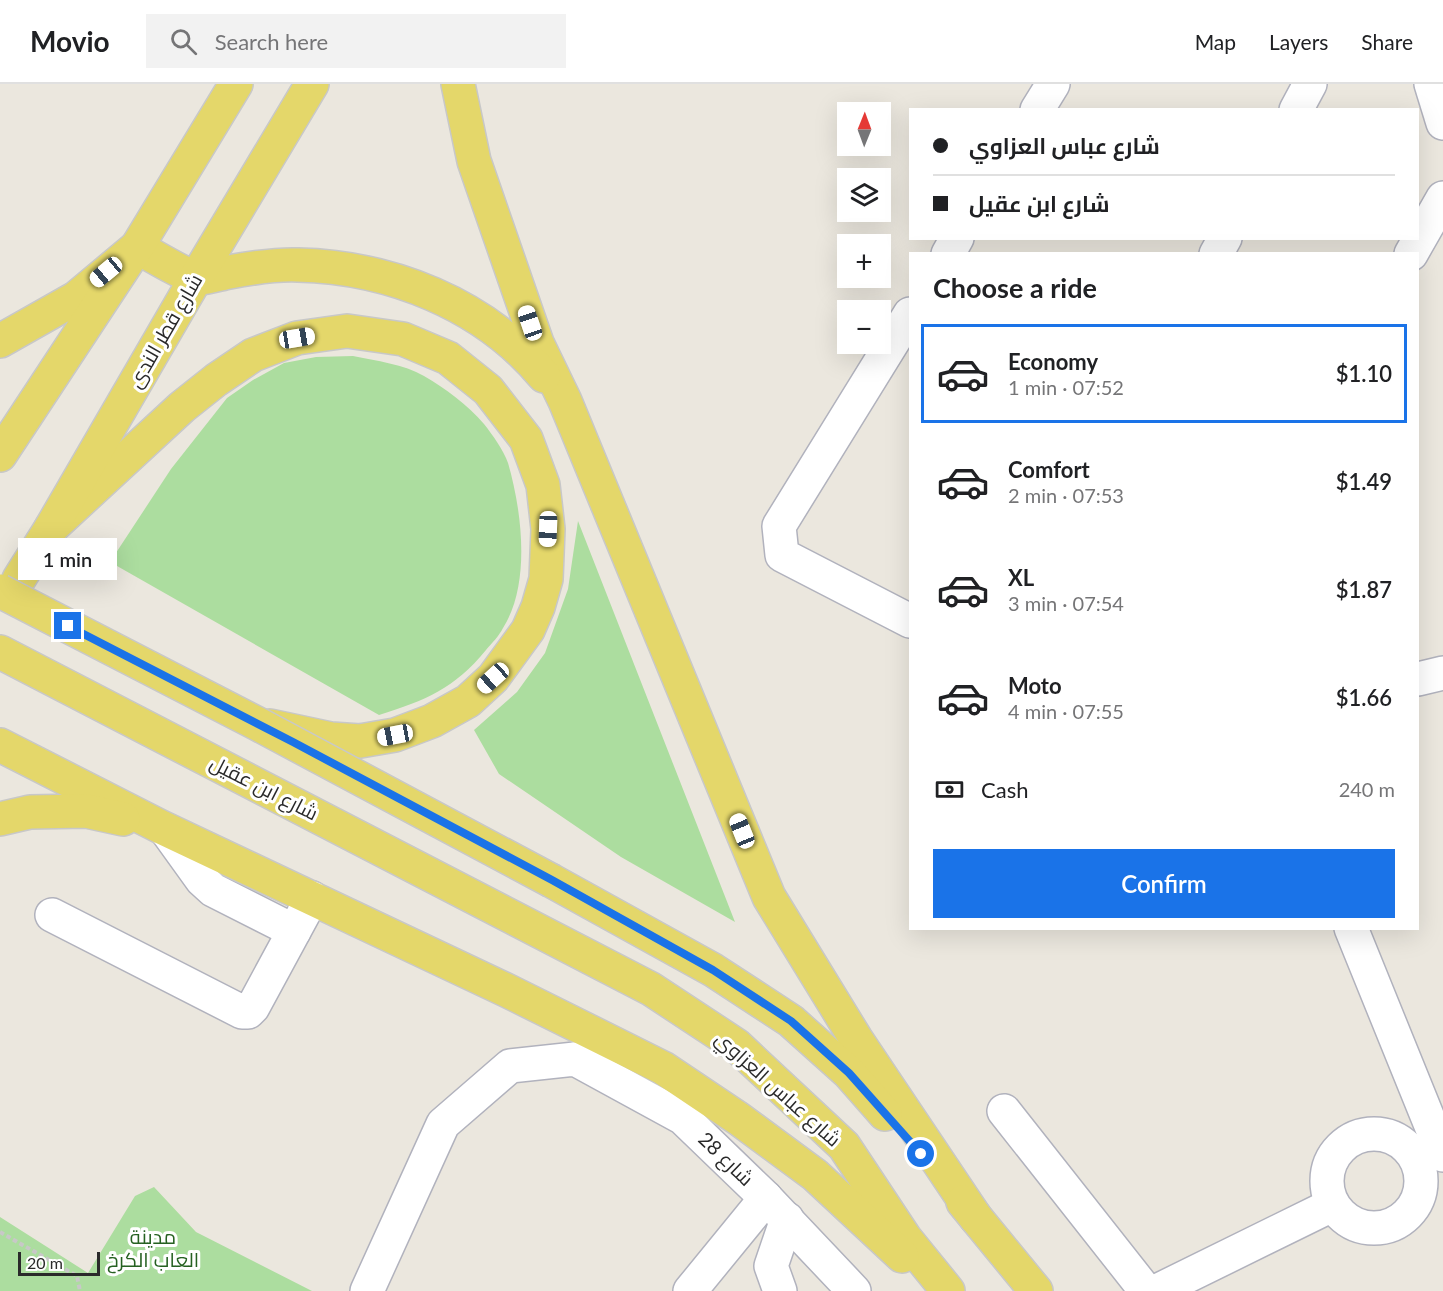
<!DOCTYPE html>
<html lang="en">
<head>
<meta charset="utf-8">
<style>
	:root { --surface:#fff; --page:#f2f2f2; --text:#202124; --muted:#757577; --line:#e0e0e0; --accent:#1a73e8 }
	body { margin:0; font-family:Lato,Cairo,sans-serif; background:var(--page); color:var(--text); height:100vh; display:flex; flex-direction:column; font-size:22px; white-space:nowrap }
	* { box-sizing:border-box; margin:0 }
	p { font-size:20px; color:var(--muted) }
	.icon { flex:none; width:33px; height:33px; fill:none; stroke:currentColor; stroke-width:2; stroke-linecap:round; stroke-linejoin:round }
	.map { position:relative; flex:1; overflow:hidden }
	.side { position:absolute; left:909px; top:168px; width:510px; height:678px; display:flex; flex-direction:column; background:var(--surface); border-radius:0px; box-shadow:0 6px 24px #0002 }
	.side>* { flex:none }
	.guide { position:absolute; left:909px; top:24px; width:510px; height:132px; border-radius:0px; box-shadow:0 6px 24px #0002; display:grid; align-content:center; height:132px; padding:0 24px; background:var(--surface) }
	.needle { width:39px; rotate:1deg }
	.controls { position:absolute; left:837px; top:18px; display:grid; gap:12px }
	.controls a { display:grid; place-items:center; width:54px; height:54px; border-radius:0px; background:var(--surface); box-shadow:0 6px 24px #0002; font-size:30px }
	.scale { position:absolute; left:18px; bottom:15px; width:82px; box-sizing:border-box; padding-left:6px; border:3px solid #2a2a2a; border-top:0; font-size:16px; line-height:21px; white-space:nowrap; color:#2a2a2a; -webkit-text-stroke:4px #fff; paint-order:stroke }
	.end { position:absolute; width:27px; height:27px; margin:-14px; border:8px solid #1a73e8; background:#fff; box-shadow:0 0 0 3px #fff }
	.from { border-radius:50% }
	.bubble { position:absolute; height:42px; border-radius:0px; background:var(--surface); box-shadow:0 6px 24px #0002; font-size:20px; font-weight:600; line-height:42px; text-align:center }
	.car { position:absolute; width:18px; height:36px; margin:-18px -9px; border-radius:8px; box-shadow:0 0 4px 2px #0007; background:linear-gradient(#fff 24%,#345 0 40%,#fff 0 76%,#345 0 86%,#fff 0) }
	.guide b { display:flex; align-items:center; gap:21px; height:57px; font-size:22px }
	.guide b+b { border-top:2px solid var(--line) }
	.guide i { width:15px; height:15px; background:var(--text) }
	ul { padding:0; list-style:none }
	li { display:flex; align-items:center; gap:18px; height:99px; margin:0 12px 9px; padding:0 12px; border:3px solid transparent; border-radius:0px }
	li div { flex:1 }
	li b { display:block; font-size:22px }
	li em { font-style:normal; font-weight:600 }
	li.selected { border-color:var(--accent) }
	li>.icon { width:54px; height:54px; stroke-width:1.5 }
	h2 { padding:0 24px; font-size:27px; line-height:72px }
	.pay { display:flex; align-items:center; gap:15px; height:66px; padding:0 24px; font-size:22px }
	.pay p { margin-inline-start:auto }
	.action { display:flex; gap:12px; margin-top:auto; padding:12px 24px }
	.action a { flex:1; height:69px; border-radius:0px; background:var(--accent); color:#fff; font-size:24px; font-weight:600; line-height:69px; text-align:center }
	header { display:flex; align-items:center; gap:36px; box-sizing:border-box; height:84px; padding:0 30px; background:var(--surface); border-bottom:2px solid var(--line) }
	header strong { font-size:28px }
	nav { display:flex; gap:33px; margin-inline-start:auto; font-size:21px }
	.search { width:420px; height:54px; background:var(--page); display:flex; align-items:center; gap:15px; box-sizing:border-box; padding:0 21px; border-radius:0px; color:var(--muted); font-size:22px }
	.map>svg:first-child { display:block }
</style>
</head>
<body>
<header>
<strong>Movio</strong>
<div class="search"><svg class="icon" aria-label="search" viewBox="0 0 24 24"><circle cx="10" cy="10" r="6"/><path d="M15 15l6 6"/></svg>Search here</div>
<nav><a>Map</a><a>Layers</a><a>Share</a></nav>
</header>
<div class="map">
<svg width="1443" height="1207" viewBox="0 0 1443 1207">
	<rect width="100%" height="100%" fill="#ebe7de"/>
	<g fill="#acdd9f">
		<path d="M353,272C376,277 404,280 424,292C445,304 468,321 484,340C492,350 504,367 508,379C522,427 531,500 503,544C499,552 492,559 486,566C454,605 426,616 379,631L110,478L171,385L227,314L253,296L284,279L316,273Z"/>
		<path d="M578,437L735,838L621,773L499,690L474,646L517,608L545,569L568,505Z"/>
		<path d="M154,1103L196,1148L312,1207H0V1133L88,1189L135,1112Z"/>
	</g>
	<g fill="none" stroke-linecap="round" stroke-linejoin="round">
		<defs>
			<g id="minor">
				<path d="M1431,0L1443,39"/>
				<path d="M1037,26L1053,0"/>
				<path d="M1296,26L1310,0"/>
				<path d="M948,170L957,154"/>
				<path d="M1216,170L1225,154"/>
				<path d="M1411,170L1443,114"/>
				<path d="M910,230L779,442L782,471L910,537"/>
				<path d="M1418,595L1443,589"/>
				<path d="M166,746L202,796L213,806L294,847"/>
				<path d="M52,831L242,928H248L253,923L312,814"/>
				<path d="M1351,844L1443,1071"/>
				<path d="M1004,1027L1146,1207"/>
				<circle cx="1374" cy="1097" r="47"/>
				<path d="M367,1207L443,1040L510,982L575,975L683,1034L766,1114L854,1207"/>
				<path d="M690,1207L766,1114"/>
				<path d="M780,1207L771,1182L787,1135"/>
				<path d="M1157,1207L1332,1121"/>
			</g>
			<g id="major">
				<path d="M458,0L474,77L537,259L565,317L769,813L856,955L976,1134"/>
				<path d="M0,257L76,214L137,163C148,169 188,193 198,194C208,194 219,190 229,188C251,184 275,180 298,181C390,183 484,220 544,292"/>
				<path d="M0,371L137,163L236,0"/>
				<path d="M51,444L182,323L216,296L253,271L297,254L347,247L403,255L448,274L488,306L526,355L543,401L548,445L546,495L538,523L528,546L493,594L468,617L432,637L395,651L360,657L331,655L270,642"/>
				<path d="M19,495L51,444L196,194L312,0"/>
				<path d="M0,568L651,905L736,961L844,1062L905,1154L948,1207"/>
				<path d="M0,661L161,743L506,906L663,984L739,1035L815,1091L902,1172"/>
				<path d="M0,735L30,728L86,727L123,735"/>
				<path d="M552,797L713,886L791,937L849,989L885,1030"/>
				<path d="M963,1118L1036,1207"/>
			</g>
		</defs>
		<use href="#minor" stroke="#b1b2bd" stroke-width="36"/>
		<use href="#major" stroke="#c8c8c8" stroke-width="36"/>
		<path stroke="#c8c8c8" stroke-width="4" stroke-dasharray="4.5 3" stroke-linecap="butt" d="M0,1148L77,1192L80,1207"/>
		<use href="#minor" stroke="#fff" stroke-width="33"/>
		<use href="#major" stroke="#e4d76a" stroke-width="33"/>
		<defs>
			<path id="major-bridge" d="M0,507L256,639L552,797"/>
		</defs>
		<use href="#major-bridge" stroke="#c8c8c8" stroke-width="36" stroke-linecap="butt"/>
		<use href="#major-bridge" stroke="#e4d76a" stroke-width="33"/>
	</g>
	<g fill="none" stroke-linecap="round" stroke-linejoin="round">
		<path stroke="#1a73e8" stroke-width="8" d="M68,542L293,658L552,796L713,886L791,937L849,989L921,1070"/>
	</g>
	<g text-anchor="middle" stroke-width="6" stroke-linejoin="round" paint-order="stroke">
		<g font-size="20" fill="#2a2a2a" stroke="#fff">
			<text transform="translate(165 247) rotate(-60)" y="7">شارع قطر الندى</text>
			<text transform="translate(264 704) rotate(27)" y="7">شارع ابن عقيل</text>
			<text transform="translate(778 1005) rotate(42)" y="7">شارع عباس العزاوي</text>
			<text transform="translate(726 1075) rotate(44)" y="7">شارع 28</text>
		</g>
		<g font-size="20" fill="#266121" stroke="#fff">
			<text x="153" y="1160">مدينة<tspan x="153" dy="23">العاب الكرخ</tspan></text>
		</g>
	</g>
</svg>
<div class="controls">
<a><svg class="needle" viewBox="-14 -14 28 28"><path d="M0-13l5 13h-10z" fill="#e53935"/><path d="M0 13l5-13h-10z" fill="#757577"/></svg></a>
<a><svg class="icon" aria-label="layers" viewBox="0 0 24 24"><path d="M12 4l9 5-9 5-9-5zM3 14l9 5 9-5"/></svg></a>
<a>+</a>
<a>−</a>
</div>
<div class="scale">20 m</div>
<i class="end from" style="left:921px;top:1070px"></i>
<i class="end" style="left:68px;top:542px"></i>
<div class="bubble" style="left:18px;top:454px;width:99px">1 min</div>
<i class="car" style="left:106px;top:188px;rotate:230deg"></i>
<i class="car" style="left:530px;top:239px;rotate:341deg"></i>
<i class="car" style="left:297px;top:254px;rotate:81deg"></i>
<i class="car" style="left:548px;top:445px;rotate:182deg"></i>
<i class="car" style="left:493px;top:594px;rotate:228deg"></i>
<i class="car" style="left:395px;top:651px;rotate:259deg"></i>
<i class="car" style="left:742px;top:747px;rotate:338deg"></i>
<div class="guide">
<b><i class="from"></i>شارع عباس العزاوي</b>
<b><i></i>شارع ابن عقيل</b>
</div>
<section class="side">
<h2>Choose a ride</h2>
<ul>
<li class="selected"><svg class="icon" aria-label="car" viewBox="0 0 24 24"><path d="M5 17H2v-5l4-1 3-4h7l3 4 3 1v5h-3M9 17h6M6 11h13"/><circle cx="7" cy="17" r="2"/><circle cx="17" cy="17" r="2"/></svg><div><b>Economy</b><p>1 min · 07:52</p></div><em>$1.10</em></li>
<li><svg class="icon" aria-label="car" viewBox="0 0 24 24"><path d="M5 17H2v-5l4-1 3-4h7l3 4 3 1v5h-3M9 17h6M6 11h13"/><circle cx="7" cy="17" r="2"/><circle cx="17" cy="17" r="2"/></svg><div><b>Comfort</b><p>2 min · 07:53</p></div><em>$1.49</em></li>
<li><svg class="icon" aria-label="car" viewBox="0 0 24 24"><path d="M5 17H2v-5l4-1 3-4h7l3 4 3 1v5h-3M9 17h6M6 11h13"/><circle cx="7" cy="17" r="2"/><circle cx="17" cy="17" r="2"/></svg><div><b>XL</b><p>3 min · 07:54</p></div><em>$1.87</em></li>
<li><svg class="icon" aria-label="car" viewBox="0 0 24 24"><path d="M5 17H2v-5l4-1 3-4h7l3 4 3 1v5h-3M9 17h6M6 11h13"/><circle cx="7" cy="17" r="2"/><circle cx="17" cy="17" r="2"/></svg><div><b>Moto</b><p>4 min · 07:55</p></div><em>$1.66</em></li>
</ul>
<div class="pay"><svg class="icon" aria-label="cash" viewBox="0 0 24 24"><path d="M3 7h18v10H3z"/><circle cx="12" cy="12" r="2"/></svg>Cash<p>240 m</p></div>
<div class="action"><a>Confirm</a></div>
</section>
</div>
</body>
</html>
